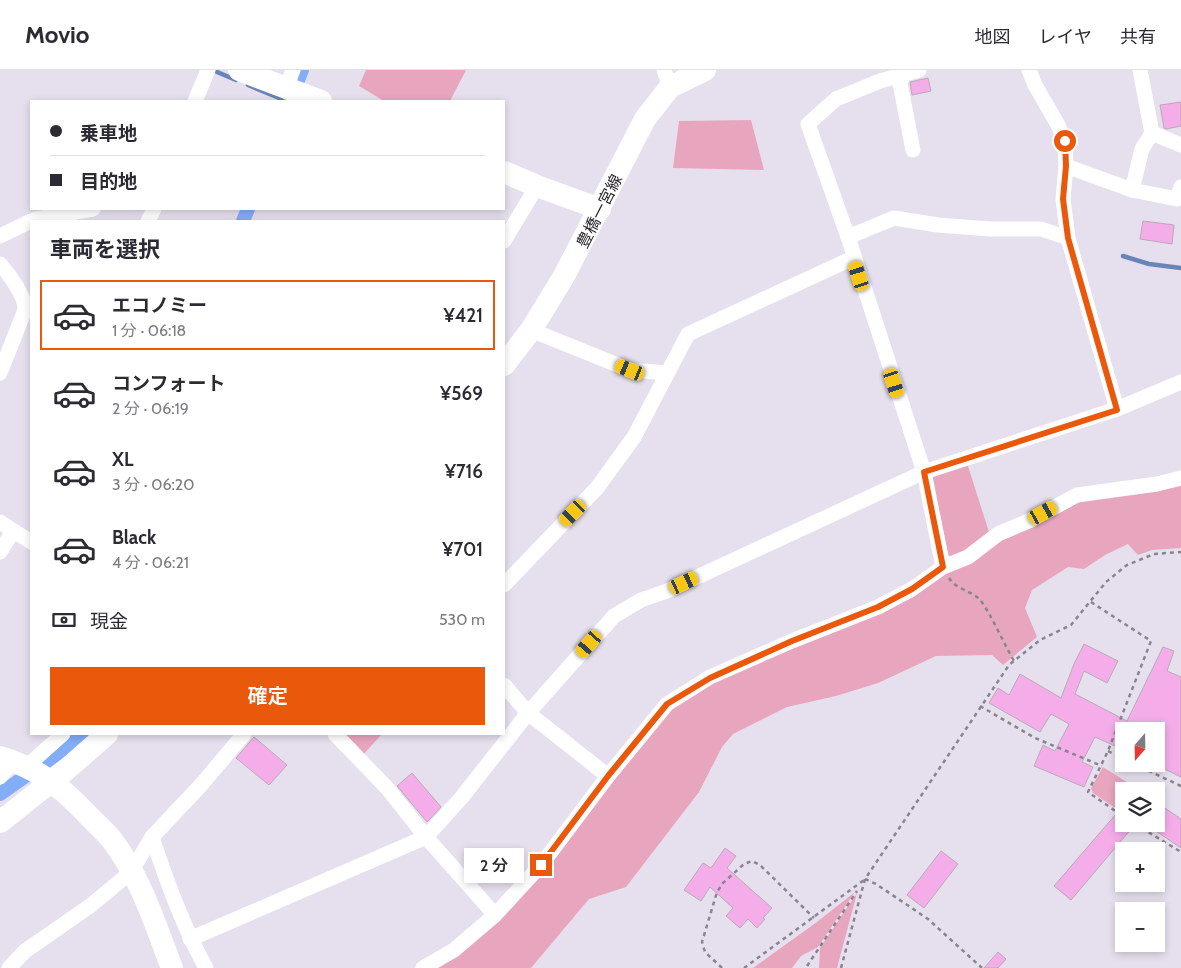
<!DOCTYPE html>
<html lang="ja">
<head>
<meta charset="utf-8">
<style>
	:root { --surface:#fff; --page:#f7f7f7; --text:#2b2b33; --muted:#7c7c81; --line:#e1e1e2; --accent:#ea580c }
	body { margin:0; font-family:Cabin,"Noto Sans JP",sans-serif; background:var(--page); color:var(--text); height:100vh; display:flex; flex-direction:column; font-size:19px; white-space:nowrap }
	* { box-sizing:border-box; margin:0 }
	p { font-size:16px; color:var(--muted) }
	.icon { flex:none; width:28px; height:28px; fill:none; stroke:currentColor; stroke-width:2; stroke-linecap:round; stroke-linejoin:round }
	.map { position:relative; flex:1; overflow:hidden }
	.side { position:absolute; left:30px; top:150px; width:475px; height:515px; display:flex; flex-direction:column; background:var(--surface); border-radius:0px; box-shadow:0 2px 8px #0003 }
	.side>* { flex:none }
	.hud { position:absolute; left:30px; top:30px; width:475px; height:110px; border-radius:0px; box-shadow:0 2px 8px #0003; display:grid; align-content:center; height:110px; padding:0 20px; background:var(--surface) }
	.needle { width:32px; rotate:200deg }
	.fabs { position:absolute; left:1115px; top:652px; display:grid; gap:10px }
	.fabs a { display:grid; place-items:center; width:50px; height:50px; border-radius:0px; background:var(--surface); box-shadow:0 2px 8px #0003; font-size:25px }
	.end { position:absolute; width:22px; height:22px; margin:-11px; border:6px solid #ea580c; background:#fff; box-shadow:0 0 0 2px #fff }
	.from { border-radius:50% }
	.bubble { position:absolute; height:35px; border-radius:0px; background:var(--surface); box-shadow:0 2px 8px #0003; font-size:16px; font-weight:600; line-height:35px; text-align:center }
	.car { position:absolute; width:15px; height:30px; margin:-15px -8px; border-radius:6px; box-shadow:0 0 4px 1px #0007; background:linear-gradient(#f5c518 24%,#345 0 40%,#f5c518 0 76%,#345 0 86%,#f5c518 0) }
	.hud b { display:flex; align-items:center; gap:18px; height:48px; font-size:19px }
	.hud b+b { border-top:1px solid var(--line) }
	.hud i { width:12px; height:12px; background:var(--text) }
	ul { padding:0; list-style:none }
	li { display:flex; align-items:center; gap:15px; height:70px; margin:0 10px 8px; padding:0 10px; border:2px solid transparent; border-radius:0px }
	li div { flex:1 }
	li b { display:block; font-size:19px }
	li em { font-style:normal; font-weight:600 }
	li.current { border-color:var(--accent) }
	li>.icon { width:45px; height:45px; stroke-width:1.5 }
	h2 { padding:0 20px; font-size:22px; line-height:60px }
	.pay { display:flex; align-items:center; gap:12px; height:55px; padding:0 20px; font-size:19px }
	.pay p { margin-inline-start:auto }
	.button { display:flex; gap:10px; margin-top:auto; padding:10px 20px }
	.button a { flex:1; height:58px; border-radius:0px; background:var(--accent); color:#fff; font-size:20px; font-weight:600; line-height:58px; text-align:center }
	header { display:flex; align-items:center; gap:30px; box-sizing:border-box; height:70px; padding:0 25px; background:var(--surface); border-bottom:1px solid var(--line) }
	header strong { font-size:24px }
	nav { display:flex; gap:28px; margin-inline-start:auto; font-size:18px }
	.map>svg:first-child { display:block }
</style>
</head>
<body>
<header>
<strong>Movio</strong>
<nav><a>地図</a><a>レイヤ</a><a>共有</a></nav>
</header>
<div class="map">
<svg width="1181" height="898" viewBox="0 0 1181 898">
	<rect width="100%" height="100%" fill="#e6dfed"/>
	<g fill="#e8a6be">
		<path d="M366,0H466L450,31H384L359,16Z"/>
		<path d="M751,50L764,100L673,98L679,51Z"/>
		<path d="M967,393L989,462L968,483L949,487L931,405Z"/>
		<path d="M1181,414V478L1152,480L1138,485L1128,474L1105,485L1084,499L1068,497L1032,520L1025,538L1037,567L1003,595L992,585L936,586L878,613L836,626L787,637L733,664L722,677L699,722L626,817L589,829L531,898H435L459,884L666,642L712,612L941,506L990,476L1069,435L1088,430Z"/>
		<path d="M348,664H382L362,686L344,669Z"/>
		<path d="M1103,697L1141,721H1124V744L1093,723L1091,718Z"/>
		<path d="M855,822L818,877L801,886L792,898H753L817,852Z"/>
		<path d="M857,823L837,898H819L820,878Z"/>
	</g>
	<g fill="none" stroke-linecap="round" stroke-linejoin="round">
		<g stroke="#6884b9" stroke-width="4.5">
			<path d="M217,2L236,10"/>
			<path d="M248,15L279,28L283,31"/>
			<path d="M1123,186L1149,194L1181,198"/>
		</g>
		<g stroke="#83adf6" stroke-width="14">
			<path d="M291,28L302,0"/>
			<path d="M243,151L248,139"/>
			<path d="M0,724L57,684L82,664"/>
		</g>
	</g>
	<g fill="#f5adea" stroke="#b8abb5">
		<path d="M928,8L931,21L912,25L910,12Z"/>
		<path d="M1181,32V56L1166,59L1164,58L1160,35Z"/>
		<path d="M1143,151L1174,155L1172,174L1140,169Z"/>
		<path d="M1084,574L1118,591L1107,613L1084,601L1075,624L1127,651L1163,577L1174,581L1167,601L1181,607V707L1156,695V661H1124V680L1095,667L1082,692L1093,697L1084,717L1034,696L1043,675L1055,681L1069,654L1051,644L1040,662L989,633L998,618L1009,625L1020,604L1061,628L1074,594Z"/>
		<path d="M254,667L287,695L269,715L236,688Z"/>
		<path d="M412,703L441,737L427,752L397,716Z"/>
		<path d="M1156,732L1181,749V778L1156,761Z"/>
		<path d="M1116,744L1124,751V754H1127L1132,758L1071,830L1054,816Z"/>
		<path d="M725,778L736,786L727,798L772,838L763,848L765,849L757,858L748,849L740,858L726,846L733,838L710,817L701,831L684,820L703,793L711,798Z"/>
		<path d="M941,781L958,794L924,838L907,825Z"/>
		<path d="M998,882L1006,889L998,898H984Z"/>
	</g>
	<g fill="none" stroke-linecap="round" stroke-linejoin="round">
		<g stroke="#89858e" stroke-width="2.5" stroke-dasharray="4 4" stroke-linecap="butt">
			<path d="M949,508C956,520 972,520 981,531C992,546 1004,574 1014,591"/>
			<path d="M1091,532L1151,571L1108,681L1088,722L1124,747"/>
			<path d="M980,636L1035,668L1102,696"/>
			<path d="M1108,681L1124,689"/>
			<path d="M1134,694L1181,716"/>
			<path d="M1135,754L1181,782"/>
			<path d="M865,809L876,814L928,849L982,898"/>
			<path d="M807,896L857,821"/>
			<path d="M722,898L705,882L702,872L717,822L723,813L744,794L752,791L760,795L814,848"/>
			<path d="M744,898L864,810"/>
			<path d="M841,898L865,809L1009,595L1040,570L1071,555L1106,512L1127,495L1154,484L1181,482"/>
		</g>
		<g stroke="#fff" stroke-width="15">
			<path d="M664,0L670,17"/>
			<path d="M902,0L903,5L900,13L913,80"/>
			<path d="M919,0L880,11L836,29L808,54L848,167L924,402L943,497"/>
			<path d="M1029,0L1035,15L1058,55L1065,71L1066,96L1063,129L1068,168L1117,339"/>
			<path d="M286,19L293,0"/>
			<path d="M195,31L208,0"/>
			<path d="M1152,63L1181,75"/>
			<path d="M1066,96L1132,120L1177,129L1181,117"/>
			<path d="M1132,120L1142,79L1152,63L1140,0"/>
			<path d="M32,151L36,149L93,139"/>
			<path d="M148,151L154,139"/>
			<path d="M0,166L31,151"/>
			<path d="M848,167L894,148L938,155L990,159H1041L1068,168"/>
			<path d="M504,171L537,116"/>
			<path d="M0,194C9,204 26,227 25,240L0,303"/>
			<path d="M531,260L630,300L667,303"/>
			<path d="M0,452L31,472"/>
			<path d="M0,482L13,461"/>
			<path d="M504,515L597,418L634,367L688,264L853,188"/>
			<path d="M504,615L528,643L608,706"/>
			<path d="M335,664L388,719L426,767L495,845"/>
			<path d="M27,696L63,664"/>
			<path d="M0,707L14,691"/>
			<path d="M152,767C167,812 183,856 206,898"/>
			<path d="M190,869L426,767L462,727L528,643L614,546L641,530L667,521L924,402L1117,339L1181,312"/>
			<path d="M9,898L25,881L90,836L131,802L152,767L201,715L244,664"/>
			<path d="M423,898L454,880L495,845L541,795L608,706L667,634L710,607L792,571L878,537L912,519L943,497L968,487L998,464L1031,450L1077,425L1157,414L1181,408"/>
		</g>
		<g stroke="#fff" stroke-width="22">
			<path d="M239,0L321,31"/>
			<path d="M504,102L537,116L600,139"/>
			<path d="M504,295L531,260L564,206L645,49L670,17L705,0"/>
			<path d="M0,687C34,697 58,714 83,740C92,750 103,759 112,770C141,808 155,854 172,898"/>
			<path d="M0,752L67,699L107,664"/>
		</g>
	</g>
	<g fill="none" stroke-linecap="round" stroke-linejoin="round">
		<path stroke="#ea580c" stroke-width="6" d="M541,795L608,706L667,634L710,608L792,571L878,537L912,519L943,497L924,402L1117,340L1068,168L1063,129L1066,96L1065,71"/>
	</g>
	<g text-anchor="middle" stroke-width="4.5" stroke-linejoin="round" paint-order="stroke">
		<g font-size="16" fill="#28262b" stroke="#fff">
			<text transform="translate(599 141) rotate(-63)" y="6">豊橋一宮線</text>
		</g>
	</g>
</svg>
<div class="fabs">
<a><svg class="needle" viewBox="-14 -14 28 28"><path d="M0-13l5 13h-10z" fill="#e53935"/><path d="M0 13l5-13h-10z" fill="#7c7c81"/></svg></a>
<a><svg class="icon" aria-label="layers" viewBox="0 0 24 24"><path d="M12 4l9 5-9 5-9-5zM3 14l9 5 9-5"/></svg></a>
<a>+</a>
<a>−</a>
</div>
<i class="end from" style="left:1065px;top:71px"></i>
<i class="end" style="left:541px;top:795px"></i>
<div class="bubble" style="left:464px;top:778px;width:60px">2 分</div>
<i class="car" style="left:859px;top:206px;rotate:342deg"></i>
<i class="car" style="left:630px;top:300px;rotate:292deg"></i>
<i class="car" style="left:894px;top:313px;rotate:162deg"></i>
<i class="car" style="left:573px;top:443px;rotate:224deg"></i>
<i class="car" style="left:1043px;top:443px;rotate:61deg"></i>
<i class="car" style="left:684px;top:513px;rotate:65deg"></i>
<i class="car" style="left:589px;top:574px;rotate:221deg"></i>
<div class="hud">
<b><i class="from"></i>乗車地</b>
<b><i></i>目的地</b>
</div>
<section class="side">
<h2>車両を選択</h2>
<ul>
<li class="current"><svg class="icon" aria-label="car" viewBox="0 0 24 24"><path d="M5 17H2v-5l4-1 3-4h7l3 4 3 1v5h-3M9 17h6M6 11h13"/><circle cx="7" cy="17" r="2"/><circle cx="17" cy="17" r="2"/></svg><div><b>エコノミー</b><p>1 分 · 06:18</p></div><em>¥421</em></li>
<li><svg class="icon" aria-label="car" viewBox="0 0 24 24"><path d="M5 17H2v-5l4-1 3-4h7l3 4 3 1v5h-3M9 17h6M6 11h13"/><circle cx="7" cy="17" r="2"/><circle cx="17" cy="17" r="2"/></svg><div><b>コンフォート</b><p>2 分 · 06:19</p></div><em>¥569</em></li>
<li><svg class="icon" aria-label="car" viewBox="0 0 24 24"><path d="M5 17H2v-5l4-1 3-4h7l3 4 3 1v5h-3M9 17h6M6 11h13"/><circle cx="7" cy="17" r="2"/><circle cx="17" cy="17" r="2"/></svg><div><b>XL</b><p>3 分 · 06:20</p></div><em>¥716</em></li>
<li><svg class="icon" aria-label="car" viewBox="0 0 24 24"><path d="M5 17H2v-5l4-1 3-4h7l3 4 3 1v5h-3M9 17h6M6 11h13"/><circle cx="7" cy="17" r="2"/><circle cx="17" cy="17" r="2"/></svg><div><b>Black</b><p>4 分 · 06:21</p></div><em>¥701</em></li>
</ul>
<div class="pay"><svg class="icon" aria-label="cash" viewBox="0 0 24 24"><path d="M3 7h18v10H3z"/><circle cx="12" cy="12" r="2"/></svg>現金<p>530 m</p></div>
<div class="button"><a>確定</a></div>
</section>
</div>
</body>
</html>
